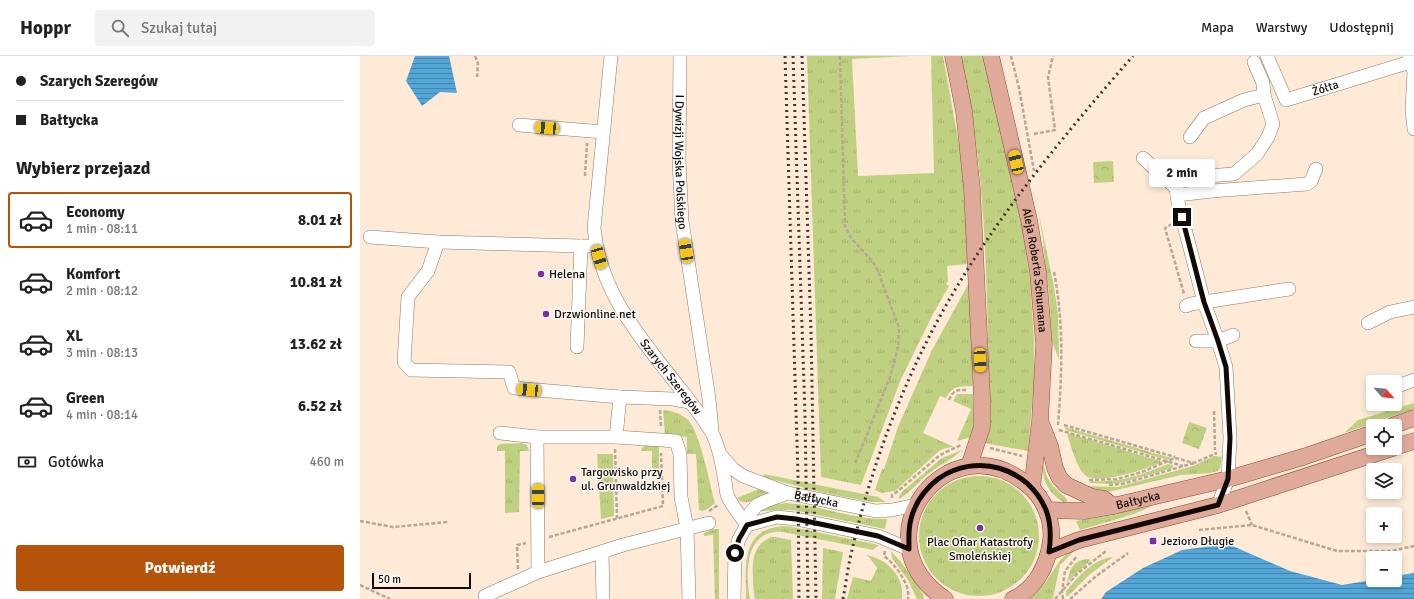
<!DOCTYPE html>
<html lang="pl">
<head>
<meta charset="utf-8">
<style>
	:root { --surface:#fff; --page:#f2f2f2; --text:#222; --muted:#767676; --line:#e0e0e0; --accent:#b45309 }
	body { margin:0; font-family:Signika,sans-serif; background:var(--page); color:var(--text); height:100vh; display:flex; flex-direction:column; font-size:15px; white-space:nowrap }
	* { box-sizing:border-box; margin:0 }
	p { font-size:13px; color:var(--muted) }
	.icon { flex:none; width:22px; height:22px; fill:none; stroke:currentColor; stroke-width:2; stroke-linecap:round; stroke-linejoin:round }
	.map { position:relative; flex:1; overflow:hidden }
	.sheet { display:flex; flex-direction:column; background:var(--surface); width:360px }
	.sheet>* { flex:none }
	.hud { display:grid; align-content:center; height:88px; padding:0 16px; background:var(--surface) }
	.needle { width:26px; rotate:117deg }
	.tools { position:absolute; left:1006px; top:319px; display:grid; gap:8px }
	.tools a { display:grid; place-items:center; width:36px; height:36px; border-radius:4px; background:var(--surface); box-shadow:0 2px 6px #0003; font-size:20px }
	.scale { position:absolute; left:12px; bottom:10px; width:99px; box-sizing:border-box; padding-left:4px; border:2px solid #120b05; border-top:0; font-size:11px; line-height:14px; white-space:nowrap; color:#120b05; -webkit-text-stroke:3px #fefaf6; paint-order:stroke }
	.end { position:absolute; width:18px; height:18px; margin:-9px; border:5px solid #120b05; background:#fff; box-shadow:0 0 0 2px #fff }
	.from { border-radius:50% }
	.bubble { position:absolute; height:28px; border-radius:4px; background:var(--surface); box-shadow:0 2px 6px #0003; font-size:13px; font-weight:700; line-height:28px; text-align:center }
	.car { position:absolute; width:12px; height:24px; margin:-12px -6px; border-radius:5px; box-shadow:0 0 3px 1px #0007; background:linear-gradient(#f5c518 24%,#345 0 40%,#f5c518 0 76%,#345 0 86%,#f5c518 0) }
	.hud b { display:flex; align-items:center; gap:14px; height:38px; font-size:15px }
	.hud b+b { border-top:1px solid var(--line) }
	.hud i { width:10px; height:10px; background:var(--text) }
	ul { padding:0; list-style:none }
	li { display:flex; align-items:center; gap:12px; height:56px; margin:0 8px 6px; padding:0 8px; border:2px solid transparent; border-radius:4px }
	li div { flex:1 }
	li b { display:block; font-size:15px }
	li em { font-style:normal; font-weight:700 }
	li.selected { border-color:var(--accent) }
	li>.icon { width:36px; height:36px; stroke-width:1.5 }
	h2 { padding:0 16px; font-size:18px; line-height:48px }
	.pay { display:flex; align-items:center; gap:10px; height:44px; padding:0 16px; font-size:15px }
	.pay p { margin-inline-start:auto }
	.action { display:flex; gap:8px; margin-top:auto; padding:8px 16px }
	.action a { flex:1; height:46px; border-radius:4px; background:var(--accent); color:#fff; font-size:16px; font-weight:700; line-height:46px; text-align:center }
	header { display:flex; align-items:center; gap:24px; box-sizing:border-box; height:56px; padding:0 20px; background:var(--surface); border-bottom:1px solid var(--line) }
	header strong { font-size:19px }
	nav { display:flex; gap:22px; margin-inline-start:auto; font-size:14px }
	.search { width:280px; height:36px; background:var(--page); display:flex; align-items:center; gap:10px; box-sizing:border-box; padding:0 14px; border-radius:4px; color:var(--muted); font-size:15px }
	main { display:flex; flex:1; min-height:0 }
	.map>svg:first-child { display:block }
</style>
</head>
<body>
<header>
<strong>Hoppr</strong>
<div class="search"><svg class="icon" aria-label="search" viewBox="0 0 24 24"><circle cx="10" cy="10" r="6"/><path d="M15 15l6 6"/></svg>Szukaj tutaj</div>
<nav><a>Mapa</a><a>Warstwy</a><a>Udostępnij</a></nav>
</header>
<main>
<section class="sheet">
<div class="hud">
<b><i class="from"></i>Szarych Szeregów</b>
<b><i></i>Bałtycka</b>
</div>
<h2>Wybierz przejazd</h2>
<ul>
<li class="selected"><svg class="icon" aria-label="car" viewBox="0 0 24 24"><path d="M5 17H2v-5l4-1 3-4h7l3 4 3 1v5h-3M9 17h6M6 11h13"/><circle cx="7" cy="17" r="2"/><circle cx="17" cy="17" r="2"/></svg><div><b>Economy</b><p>1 min · 08:11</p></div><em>8.01 zł</em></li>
<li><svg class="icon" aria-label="car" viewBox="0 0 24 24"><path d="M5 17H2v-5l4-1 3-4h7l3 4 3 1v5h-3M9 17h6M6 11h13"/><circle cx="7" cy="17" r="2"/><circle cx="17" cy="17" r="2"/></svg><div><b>Komfort</b><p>2 min · 08:12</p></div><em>10.81 zł</em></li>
<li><svg class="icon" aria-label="car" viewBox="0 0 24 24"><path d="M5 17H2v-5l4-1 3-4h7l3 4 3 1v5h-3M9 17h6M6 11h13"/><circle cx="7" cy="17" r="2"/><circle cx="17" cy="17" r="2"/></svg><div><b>XL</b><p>3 min · 08:13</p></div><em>13.62 zł</em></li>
<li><svg class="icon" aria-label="car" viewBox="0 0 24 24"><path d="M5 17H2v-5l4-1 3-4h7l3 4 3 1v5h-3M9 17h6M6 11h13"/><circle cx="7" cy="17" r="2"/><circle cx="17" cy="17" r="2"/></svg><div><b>Green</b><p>4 min · 08:14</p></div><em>6.52 zł</em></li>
</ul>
<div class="pay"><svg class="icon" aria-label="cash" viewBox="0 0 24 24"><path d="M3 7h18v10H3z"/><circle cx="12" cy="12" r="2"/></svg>Gotówka<p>460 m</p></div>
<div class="action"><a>Potwierdź</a></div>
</section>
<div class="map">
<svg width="1054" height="543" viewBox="0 0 1054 543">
	<defs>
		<pattern id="grass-tufts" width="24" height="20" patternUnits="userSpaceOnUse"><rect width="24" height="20" fill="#c0d081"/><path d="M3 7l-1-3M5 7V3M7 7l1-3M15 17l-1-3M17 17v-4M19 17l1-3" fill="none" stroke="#a4b16e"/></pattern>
		<pattern id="park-crowns" width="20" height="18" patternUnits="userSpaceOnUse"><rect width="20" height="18" fill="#c0d081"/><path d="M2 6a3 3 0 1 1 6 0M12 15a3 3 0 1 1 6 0" fill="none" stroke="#a4b16e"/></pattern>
		<pattern id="water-rules" width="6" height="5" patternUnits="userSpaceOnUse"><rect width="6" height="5" fill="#53a6d7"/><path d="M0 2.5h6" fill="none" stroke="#4385ac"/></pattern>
	</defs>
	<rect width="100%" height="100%" fill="#feead6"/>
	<g fill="url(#grass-tufts)">
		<path d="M447,0H550L492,3L498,120L574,117L571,0H583L601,100L605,146L608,208L587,210L588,225L586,228L589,230L573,258L541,323L501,429L461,421Z"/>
		<path d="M601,0H623L661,165L670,223L674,285V325L668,395L624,387L630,368V341C627,264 627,187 619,111C615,73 608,37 601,0Z"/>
		<path d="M678,153L694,231L698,258L699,304L692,285L689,237L683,190L684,189Z"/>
		<path d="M609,227L613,329L612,330C598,331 593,329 586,342L580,340L563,377L594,391L586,392L579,395L535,435L522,437L515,434L522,413H524L538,371L572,294Z"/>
		<path d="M597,338H613L614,365L611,381L597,385L611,353L593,345Z"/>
		<path d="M1054,347V353L984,377L998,364Z"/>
		<path d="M303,354C313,355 320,357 328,364C340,376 350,429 355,447C350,451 345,457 339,454L336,398H327V381L305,379Z"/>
		<path d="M705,371L811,402L808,404L706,374Z"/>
		<path d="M707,377L803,406C788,412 734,432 723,417C717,410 709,386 707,377Z"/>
		<path d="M162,387L167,389L169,395H160L159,456L145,457V395H137V390L140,388Z"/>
		<path d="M287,388L299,389V425L297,426V420L292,419V395H281L282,392Z"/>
		<path d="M602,394C592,404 579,409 568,418C558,426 551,436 539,443V440L543,435L582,402Z"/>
		<path d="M237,398H253L254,460L241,463Z"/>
		<path d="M854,400L862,401L860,412L858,415L850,417L821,419L748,436H741L727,430L758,431L833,410Z"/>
		<path d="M808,408L813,409V412L760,427L748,428L729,427L731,425C760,427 782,419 808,408Z"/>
		<path d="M683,409L684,410L687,421L693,430L707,443V448C691,440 682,427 683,409Z"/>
		<path d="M404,418L518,441L526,446H511L464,437L403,421Z"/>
		<circle cx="619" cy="480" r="60"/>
		<path d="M399,433L409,436L408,437C398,440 385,453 377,442Z"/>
		<path d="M426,447C460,449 493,464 527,463L525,473L433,454H421L401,455L400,454L413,449Z"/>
		<path d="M792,450L774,458L720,474L716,465L753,459L779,451Z"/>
		<path d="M425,470L432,471L519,489L513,494L423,476C385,473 385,516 390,543H386C386,510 380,472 425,470Z"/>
		<path d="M354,473H359V543H355L353,479L344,480V477Z"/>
		<path d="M411,481H415L431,484L433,543H395C393,536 393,528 393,521C392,504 393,489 411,481Z"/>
		<path d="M463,492L483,496L475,543H462Z"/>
		<path d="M714,494V495L700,509L693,542L692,543H670C677,537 684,529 689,521C697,510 700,500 714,494Z"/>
		<path d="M531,495L541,506L563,538L564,543H557L548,524L532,502Z"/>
		<path d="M506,499C527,503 545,520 542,543H487L493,521L511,525L517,512L509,501Z"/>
		<path d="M753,501L729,519L708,540H706V535C719,521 732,503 753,501Z"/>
		<path d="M728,503L730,504L729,506L707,526C710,513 713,504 728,503Z"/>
	</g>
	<g fill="url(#park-crowns)">
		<path d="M753,105L754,126L734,127L733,106Z"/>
		<path d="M829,366L847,372L839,393L822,387Z"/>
	</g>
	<g fill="url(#water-rules)">
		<path d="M55,0H89L97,37L80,36L62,50L46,25Z"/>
		<path d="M868,488L930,515L982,529L1013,524H1035V520L1054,517V543H741L746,536L783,512L822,494Z"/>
	</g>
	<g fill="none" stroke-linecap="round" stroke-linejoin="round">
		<defs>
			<g id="minor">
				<path id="s1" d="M251,0L234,172C240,237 280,281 318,330C330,345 342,360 352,377C360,392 362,410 365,426C366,431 366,437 368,441C373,451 380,460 387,469"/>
				<path id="s2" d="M320,0L319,105L322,165L349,343L352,375"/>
				<path id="s3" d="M907,0L926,44L1050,6"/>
				<path d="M1049,0L1054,16L1052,54L1054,73"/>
				<path d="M159,69L243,76"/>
				<path d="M830,81L844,62L884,44L904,39"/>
				<path d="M783,102L816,132"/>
				<path d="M818,110L821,122"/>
				<path d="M817,139L852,135L947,128L951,125L956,113"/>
				<path d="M10,181L78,186L221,190"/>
				<path d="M78,186L68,215L48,241L44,306L51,314L149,316L154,332L260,341L313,343L330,346"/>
				<path d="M826,250L831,248L929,233"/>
				<path d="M1008,267L1030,256L1054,251"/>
				<path d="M836,285H858L873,279"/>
				<path d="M217,291L221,190H230"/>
				<path d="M1035,331L1054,324"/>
				<path d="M140,377L177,381"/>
				<path d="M256,381L260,341"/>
				<path id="s4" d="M360,398L373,413L383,420L428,437L516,455L532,454L556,449"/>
				<path d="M858,449L868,423L870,381L866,311L858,285L844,246L818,146L816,132L821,122L874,118L897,98L908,81L913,68L904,39L903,27L894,6"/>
				<path d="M387,469L417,461L436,463L518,480L549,493"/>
				<path d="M242,496L243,543"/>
				<path d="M178,516L177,381H256L316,385L320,398L321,441L327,472L329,543"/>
				<path d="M125,540L178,516L263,489L349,467"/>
				<path d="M374,543L375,497L379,483L387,469L391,456L397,449L406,445L428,437"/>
			</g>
			<g id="major">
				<path d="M593,0L604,55L612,133L622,341V371L609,410"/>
				<path id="s5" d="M631,0L669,164L678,216L684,288L680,365L672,432"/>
				<path d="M681,367L690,390L695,412L699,421L706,429L732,441L744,443L753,450"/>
				<path d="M1032,370L1054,362"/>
				<path d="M1035,391L1054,385"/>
				<path id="s6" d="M686,454L724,455L753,450L868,423L943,401L1013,377"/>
				<path d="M689,496L719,484L858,449L1033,392"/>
				<path d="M585,543C496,484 588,361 669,430C684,442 693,465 691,484C688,508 676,533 653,543"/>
			</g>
		</defs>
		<use href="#minor" stroke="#8b7a67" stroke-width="14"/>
		<use href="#major" stroke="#8b4d3c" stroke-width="17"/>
		<g stroke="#b7a797" stroke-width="2.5" stroke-dasharray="4 2" stroke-linecap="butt">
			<path d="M115,0L118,7L117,21"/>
			<path d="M480,0L485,170L492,183L513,206L518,215L539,272L538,291L530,321L495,408"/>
			<path d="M651,0L659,32L674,115"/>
			<path d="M674,78L695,74L688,21L693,0"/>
			<path d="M225,120L227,87"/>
			<path d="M812,168L805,172L824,238"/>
			<path d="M694,216C704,267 702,318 698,369"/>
			<path d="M589,344C594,333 597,334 608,334"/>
			<path d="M300,354L301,371"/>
			<path d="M854,355L855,394"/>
			<path d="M704,369L815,401"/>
			<path d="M699,374L823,410"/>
			<path d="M630,392L662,400"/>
			<path d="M255,393L257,462"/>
			<path d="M729,424L757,423L782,416L815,402L834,407L857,397"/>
			<path d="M749,429L762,428L834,407"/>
			<path d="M532,442V439L538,435L580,399L601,389"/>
			<path d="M349,455L358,449"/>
			<path d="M886,455L892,469"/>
			<path d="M0,465L33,471L88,466"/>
			<path d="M839,474L892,469L977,495H1031L1054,490"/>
			<path d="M189,481L303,450L301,397"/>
			<path d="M525,495L524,500C535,508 551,529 548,543"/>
			<path d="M158,513L157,489L166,487"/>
			<path d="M0,529L30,543"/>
			<path d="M695,543L718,517L746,495"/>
			<path d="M703,543L702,536L705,515L717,500"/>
			<path d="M710,543L735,521L768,497"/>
		</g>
		<use href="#minor" stroke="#fff" stroke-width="13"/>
		<use href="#major" stroke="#e0aa9b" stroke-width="16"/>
		<g stroke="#40372e" stroke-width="3" stroke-dasharray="2 4" stroke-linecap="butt">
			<path d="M425,0L438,419L439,543"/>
			<path d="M433,0L445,359L448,543"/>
			<path d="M442,0L451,276L456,543"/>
			<path d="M483,543C486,527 488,510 492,494C514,399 550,307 601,224C650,144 711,71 773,0"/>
		</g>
	</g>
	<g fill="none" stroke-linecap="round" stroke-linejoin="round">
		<path stroke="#120b05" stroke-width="5" d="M375,497L379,483L387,469L417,461L436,463L518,480L549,493C549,483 548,473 551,463C555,447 565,433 578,423C616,396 668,411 686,454C691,467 691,482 689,496L719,484L858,449L868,423L870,382L866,311L858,285L844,246L822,161"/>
	</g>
	<g fill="#7731a4" stroke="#fefaf6" stroke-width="1.5">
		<circle cx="181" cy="218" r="4"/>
		<circle cx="186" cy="258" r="4"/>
		<circle cx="213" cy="423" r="4"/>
		<circle cx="620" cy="472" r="4"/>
		<rect x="789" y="481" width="8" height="8" rx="2"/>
	</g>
	<g text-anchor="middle" stroke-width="3" stroke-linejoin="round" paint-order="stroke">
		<g font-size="12" fill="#120b05" stroke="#fefaf6">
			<text dy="4" stroke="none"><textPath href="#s3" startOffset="89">Żółta</textPath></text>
			<text dy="4" stroke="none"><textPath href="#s2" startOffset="106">I Dywizji Wojska Polskiego</textPath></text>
			<text dy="4" stroke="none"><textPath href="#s5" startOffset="219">Aleja Roberta Schumana</textPath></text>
			<text dy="4" stroke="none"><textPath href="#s1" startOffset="343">Szarych Szeregów</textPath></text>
			<text dy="4" stroke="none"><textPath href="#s4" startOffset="109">Bałtycka</textPath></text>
			<text dy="4" stroke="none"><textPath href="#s6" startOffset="93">Bałtycka</textPath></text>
		</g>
		<g font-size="12" fill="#120b05" stroke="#fefaf6" text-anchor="start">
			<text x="189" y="222">Helena</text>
			<text x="194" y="262">Drzwionline.net</text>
			<text x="221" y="420">Targowisko przy<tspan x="221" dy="14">ul. Grunwaldzkiej</tspan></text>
			<text x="801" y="489">Jezioro Długie</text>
			<text x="620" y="490" text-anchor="middle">Plac Ofiar Katastrofy<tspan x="620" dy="14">Smoleńskiej</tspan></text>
		</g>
	</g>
</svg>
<div class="tools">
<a><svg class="needle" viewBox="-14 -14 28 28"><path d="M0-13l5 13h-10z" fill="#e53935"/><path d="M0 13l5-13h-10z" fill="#767676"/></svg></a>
<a><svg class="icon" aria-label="locate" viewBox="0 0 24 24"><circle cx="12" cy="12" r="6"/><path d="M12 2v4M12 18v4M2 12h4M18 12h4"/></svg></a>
<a><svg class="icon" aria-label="layers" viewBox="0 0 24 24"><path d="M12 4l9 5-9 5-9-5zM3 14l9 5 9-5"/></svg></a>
<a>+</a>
<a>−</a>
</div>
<div class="scale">50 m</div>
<i class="end from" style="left:375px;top:497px"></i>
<i class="end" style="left:822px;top:161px"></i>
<div class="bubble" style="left:789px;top:103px;width:66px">2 min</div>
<i class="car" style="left:187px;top:72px;rotate:274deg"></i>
<i class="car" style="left:656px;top:106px;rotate:347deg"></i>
<i class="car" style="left:326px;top:195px;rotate:351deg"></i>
<i class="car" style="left:239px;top:201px;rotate:164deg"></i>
<i class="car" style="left:620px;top:304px;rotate:177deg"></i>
<i class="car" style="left:169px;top:334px;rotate:275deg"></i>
<i class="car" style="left:178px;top:440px;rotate:0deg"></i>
</div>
</main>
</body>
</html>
